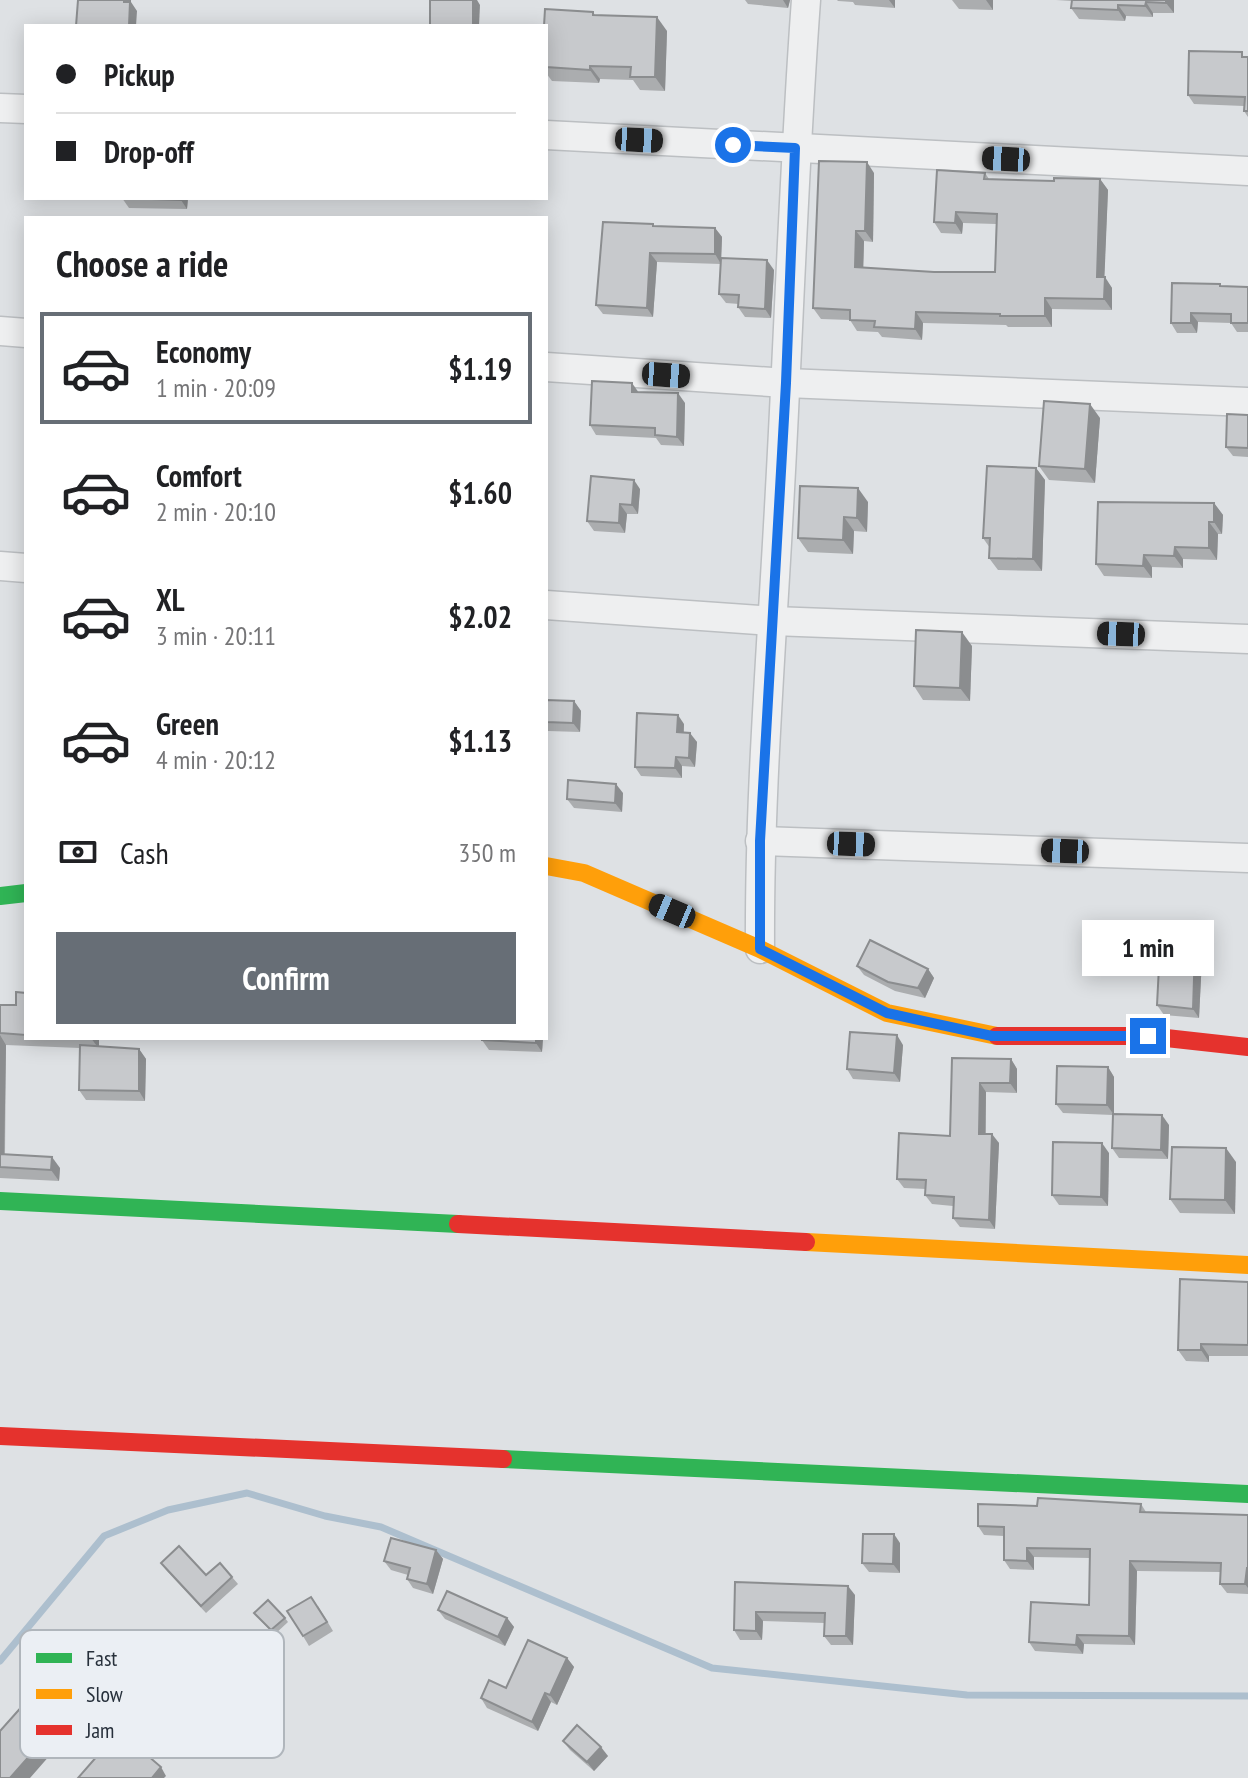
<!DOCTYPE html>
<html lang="en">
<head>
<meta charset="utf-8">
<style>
	:root { --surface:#fff; --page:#f2f2f2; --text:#202124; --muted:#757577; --line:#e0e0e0; --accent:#676e76 }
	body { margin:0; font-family:"PT Sans Narrow",sans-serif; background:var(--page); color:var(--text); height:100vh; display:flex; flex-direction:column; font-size:30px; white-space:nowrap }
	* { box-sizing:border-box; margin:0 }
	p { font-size:26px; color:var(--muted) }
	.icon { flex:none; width:44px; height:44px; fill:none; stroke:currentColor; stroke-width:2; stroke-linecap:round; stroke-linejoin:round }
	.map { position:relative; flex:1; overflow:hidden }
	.sheet { position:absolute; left:24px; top:216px; width:524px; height:824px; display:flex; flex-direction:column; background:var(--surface); border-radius:0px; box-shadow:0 4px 20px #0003 }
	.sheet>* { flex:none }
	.banner { position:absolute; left:24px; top:24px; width:524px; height:176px; border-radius:0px; box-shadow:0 4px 20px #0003; display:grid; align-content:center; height:176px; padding:0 32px; background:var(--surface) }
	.end { position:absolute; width:36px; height:36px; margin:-18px; border:10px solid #1a73e8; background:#fff; box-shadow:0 0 0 4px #fff }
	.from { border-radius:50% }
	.bubble { position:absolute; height:56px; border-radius:0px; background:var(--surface); box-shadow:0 4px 20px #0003; font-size:26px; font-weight:600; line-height:56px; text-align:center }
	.car { position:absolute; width:24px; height:48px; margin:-24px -12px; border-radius:10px; box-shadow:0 0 6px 2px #0007; background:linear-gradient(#222 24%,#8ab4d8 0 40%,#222 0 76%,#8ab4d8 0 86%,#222 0) }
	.banner b { display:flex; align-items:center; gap:28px; height:76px; font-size:30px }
	.banner b+b { border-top:2px solid var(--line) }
	.banner i { width:20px; height:20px; background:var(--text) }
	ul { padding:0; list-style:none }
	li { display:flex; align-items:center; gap:24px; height:112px; margin:0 16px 12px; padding:0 16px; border:4px solid transparent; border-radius:0px }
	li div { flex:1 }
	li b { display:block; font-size:30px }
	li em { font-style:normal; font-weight:600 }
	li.on { border-color:var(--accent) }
	li>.icon { width:72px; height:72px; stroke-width:1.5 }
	h2 { padding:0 32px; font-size:36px; line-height:96px }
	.pay { display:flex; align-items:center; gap:20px; height:88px; padding:0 32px; font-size:30px }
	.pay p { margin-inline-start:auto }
	.primary-button { display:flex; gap:16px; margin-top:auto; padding:16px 32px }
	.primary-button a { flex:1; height:92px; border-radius:0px; background:var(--accent); color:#fff; font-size:32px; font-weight:600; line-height:92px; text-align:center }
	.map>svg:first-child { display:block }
</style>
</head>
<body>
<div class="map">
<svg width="1248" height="1778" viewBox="0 0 1248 1778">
	<rect width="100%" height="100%" fill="#dee1e4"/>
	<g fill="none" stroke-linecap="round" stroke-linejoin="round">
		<path stroke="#adbfce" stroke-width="7" d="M0,1661L104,1536L168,1510L247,1493L325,1516L381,1527L712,1668L967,1695L1248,1696"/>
		<defs>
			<g id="street">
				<path d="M0,108L26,109"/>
				<path d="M546,135L1248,171"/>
				<path d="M0,331L26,333"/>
				<path d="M546,367L786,383L1248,402"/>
				<path d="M0,566L26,568"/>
				<path d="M546,605L773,621L1248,639"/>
				<path d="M760,841L1248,858"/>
				<path d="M760,949C759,795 772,643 780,489C789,326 794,163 806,0"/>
			</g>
		</defs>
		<use href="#street" stroke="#bcbfc2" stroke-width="31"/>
		<use href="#street" stroke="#eeeff0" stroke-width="28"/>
		<g stroke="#30b455" stroke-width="18">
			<path d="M0,896L26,893"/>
			<path d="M0,1201L458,1224"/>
			<path d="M503,1459L1248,1494"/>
		</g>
		<g stroke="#ff9f0a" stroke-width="18">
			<path d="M546,866L584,873L760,949L887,1013L997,1036"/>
			<path d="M806,1242L1248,1265"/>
		</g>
		<g stroke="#e5322d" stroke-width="18">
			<path d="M997,1036H1148L1248,1047"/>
			<path d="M458,1224L806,1242"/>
			<path d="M0,1436L503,1459"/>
		</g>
	</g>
	<g fill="#abadaf">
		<path d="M745,0H790L788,8L748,4Z"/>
		<path d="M837,0H895V8L855,5L853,2L838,1Z"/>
		<path d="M952,0H993V10L959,9Z"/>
		<path d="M1056,0H1174V13H1153V17L1126,16L1125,21L1079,19L1071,8L1072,1Z"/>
		<path d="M593,12L595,15L667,31L665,91L640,90L633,80L600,79L599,83L552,81L546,73V26Z"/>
		<path d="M1245,57H1248V117L1244,111V106L1194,104L1188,95Z"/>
		<path d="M874,173L873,242L864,241L863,268L934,272H995L996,224L963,223L962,234L941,233L934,222L985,173L989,179L1054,181L1100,179L1108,190L1104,277L1112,288V310L1052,309V327H1008L1006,325L923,323L922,340L882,337L878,332L857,331L850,320L821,319L813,308Z"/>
		<path d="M122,198H188L187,209L129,208Z"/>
		<path d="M655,226L715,228L722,237L721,258L774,270L771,318L745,317L738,307L739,304L726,303L719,294L721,264L657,262L653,317L603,314L596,305Z"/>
		<path d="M1222,287H1248V332H1237L1231,323L1198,322L1197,333H1177L1171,323Z"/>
		<path d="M639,392L685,403L684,446L661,445L656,438L596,435L590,425Z"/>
		<path d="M1248,415V457L1233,456L1226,447Z"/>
		<path d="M1100,418L1095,483L1049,480L1039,466Z"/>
		<path d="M1036,468L1045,480L1042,571L998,570L989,558L990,548L983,538Z"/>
		<path d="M640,489L638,514H627L625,533L594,531L587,521Z"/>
		<path d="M868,502L867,532L854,531L853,554L808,552L798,538Z"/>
		<path d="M1214,503L1223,515L1222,534H1218L1217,560L1183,559V568L1152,567V578L1104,576L1096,564Z"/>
		<path d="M972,646L970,701L923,700L914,686Z"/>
		<path d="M546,700L574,701L581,711L580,732L548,731V750H546Z"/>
		<path d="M684,724V732L697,742L695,767L682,766V778L641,776L635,767Z"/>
		<path d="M623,793L622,812L574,808L567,799Z"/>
		<path d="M1202,958L1199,1018L1164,1015L1157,1005Z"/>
		<path d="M857,966L928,969L934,978L925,998L895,991L864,975Z"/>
		<path d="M26,993V1038H99V1046L139,1049L146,1059L145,1101L86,1100L79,1090L80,1048L6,1045L5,1154L60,1168L59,1181L0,1178V1005H16Z"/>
		<path d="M482,1038H543L542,1052L489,1050L482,1040Z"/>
		<path d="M903,1045L900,1082L853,1079L847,1069Z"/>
		<path d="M952,1058L1011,1059L1017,1069V1093L986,1092V1134L999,1143L995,1229L960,1227L953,1218V1206L932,1204L925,1195L926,1189L904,1188L897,1179L950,1136Z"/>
		<path d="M1108,1067L1114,1077V1114L1169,1125L1168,1159L1119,1158L1112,1148L1113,1115L1063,1113L1056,1104Z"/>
		<path d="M1109,1153L1108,1206L1059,1205L1052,1195Z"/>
		<path d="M1236,1162L1235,1214L1180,1213L1170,1199Z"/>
		<path d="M1248,1282V1356H1209V1362L1186,1361L1178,1350Z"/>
		<path d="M1141,1504L1146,1512L1248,1515V1594L1227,1593L1220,1584L1221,1572L1137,1571L1135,1645L1084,1644L1083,1654L1035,1651L1029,1642L1089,1605L1090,1558L1034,1557V1570L1010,1569L1004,1560V1536L984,1535L978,1526L1037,1506Z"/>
		<path d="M900,1543V1573L869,1572L862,1563Z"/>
		<path d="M436,1550L443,1559L433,1594L413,1588L407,1579L408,1575L391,1570L384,1561Z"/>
		<path d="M161,1563L206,1575L232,1577L238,1584L206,1613L166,1570Z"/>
		<path d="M735,1582L855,1595L853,1645H831L824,1636L825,1623L763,1621L762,1640H740L734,1630Z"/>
		<path d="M318,1606L333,1631L309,1646L303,1636Z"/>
		<path d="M438,1610L507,1618L514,1627L505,1646L445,1619Z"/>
		<path d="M254,1613L285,1618L288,1622L274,1635Z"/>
		<path d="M567,1658L574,1667L557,1705L551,1702L538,1731L487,1708L481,1698L506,1688Z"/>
		<path d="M563,1741L608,1756L594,1771L570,1750Z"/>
	</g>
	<g fill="#8b8d8f">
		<path d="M124,0H131V2L137,11L136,26H129Z"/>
		<path d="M473,0H477L480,5L479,26H473Z"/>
		<path d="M783,0H790L788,8Z"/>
		<path d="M889,0H895V8Z"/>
		<path d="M986,0H993V10Z"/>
		<path d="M1166,0H1174V13L1166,3Z"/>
		<path d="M1146,2L1153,13V17L1145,6Z"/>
		<path d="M1118,5L1126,16L1125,21L1118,10Z"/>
		<path d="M657,17L667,31L665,91L655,77Z"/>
		<path d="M590,66L600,79L599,83L590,70Z"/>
		<path d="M867,162L874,173L873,242L865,231Z"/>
		<path d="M1100,179L1108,190L1104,288L1097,277Z"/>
		<path d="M181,198H188L187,209L181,200Z"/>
		<path d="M956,212L963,223L962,234L955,223Z"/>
		<path d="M715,228L722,237L721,264L715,254Z"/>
		<path d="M856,231L864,241L863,278L855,267Z"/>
		<path d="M650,253L657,262L653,317L647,308Z"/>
		<path d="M767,260L774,270L771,318L765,309Z"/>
		<path d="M1105,277L1112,288V310L1104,299Z"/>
		<path d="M1045,298L1052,309V327L1045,316Z"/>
		<path d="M916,312L923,323L922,340L915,329Z"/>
		<path d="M1191,313L1198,322L1197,333L1191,323Z"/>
		<path d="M632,383L639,393L632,392Z"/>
		<path d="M678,393L685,403L684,446L677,437Z"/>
		<path d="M1090,404L1100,418L1095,483L1085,469Z"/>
		<path d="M1036,468L1045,480L1042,571L1033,559Z"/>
		<path d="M634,480L640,489L638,514L632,505Z"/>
		<path d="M858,488L868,502L867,532L857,518Z"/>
		<path d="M1214,503L1223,515L1222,534L1214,522Z"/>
		<path d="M620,504L627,514L625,533L619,523Z"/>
		<path d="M844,517L854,531L853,554L843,540Z"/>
		<path d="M1209,522L1218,534L1217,560L1209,548Z"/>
		<path d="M1175,547L1183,559V568L1174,556Z"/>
		<path d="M1144,555L1152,567V578L1143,566Z"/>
		<path d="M962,632L972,646L970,701L960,688Z"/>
		<path d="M574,701L581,711L580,732L573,723Z"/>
		<path d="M678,715L684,724L683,741L677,732Z"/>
		<path d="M546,728L548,731V750L546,748Z"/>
		<path d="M690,733L697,742L695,767L689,758Z"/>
		<path d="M676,757L682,766V778L675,768Z"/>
		<path d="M616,784L623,793L622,812L615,803Z"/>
		<path d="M1195,948L1202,958L1199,1018L1193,1009Z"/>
		<path d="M928,969L934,978L925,998L918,988Z"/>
		<path d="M0,1035L6,1045L4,1165L0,1159Z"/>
		<path d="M897,1035L903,1045L900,1082L894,1073Z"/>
		<path d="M91,1038H99V1049Z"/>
		<path d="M536,1038H543L542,1052L536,1043Z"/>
		<path d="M139,1049L146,1059L145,1101L139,1091Z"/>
		<path d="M1011,1059L1017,1069V1093L1010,1083Z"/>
		<path d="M1108,1067L1114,1077V1115L1107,1105Z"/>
		<path d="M980,1083L986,1092L985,1143L979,1134Z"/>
		<path d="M1162,1115L1169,1125L1168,1159L1161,1150Z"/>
		<path d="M992,1134L999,1143L995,1229L989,1220Z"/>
		<path d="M1102,1143L1109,1153L1108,1206L1101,1197Z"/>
		<path d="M1226,1148L1236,1162L1235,1214L1225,1200Z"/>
		<path d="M52,1157L60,1168L59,1181L51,1170Z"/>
		<path d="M1201,1344L1209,1356V1362L1201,1350Z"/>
		<path d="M894,1534L900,1543V1573L893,1564Z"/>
		<path d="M1027,1548L1034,1557V1570L1027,1561Z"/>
		<path d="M436,1550L443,1559L433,1594L427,1584Z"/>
		<path d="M1130,1561L1137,1571L1135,1645L1129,1636Z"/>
		<path d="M1247,1568L1248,1570V1588L1245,1584Z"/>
		<path d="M848,1586L855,1595L853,1645L846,1636Z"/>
		<path d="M756,1612L763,1621L762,1640L756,1631Z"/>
		<path d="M507,1618L514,1627L505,1646L498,1637Z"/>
		<path d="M1077,1635L1084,1644L1083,1654L1076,1645Z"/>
		<path d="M567,1658L574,1667L557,1705L550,1695Z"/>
		<path d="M545,1693L551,1702L538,1731L532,1722Z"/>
		<path d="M70,1710L79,1722L30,1778H10Z"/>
		<path d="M601,1747L608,1756L594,1771L587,1762Z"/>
		<path d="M161,1767L166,1776L164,1778H152Z"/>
	</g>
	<g fill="#c7c9cc" stroke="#8b8d8f" stroke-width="2">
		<path d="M78,0H124V2H130L129,26H76Z"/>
		<rect x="430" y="0" width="43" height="26"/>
		<path d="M1072,0H1166V3L1146,2L1145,6L1118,5V10L1071,8Z"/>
		<path d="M545,9L593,12V15L657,17L655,77H630L631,67L590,66V70L546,67V26H544Z"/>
		<path d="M1189,51L1242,52V57H1248V111H1244L1245,97L1188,95Z"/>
		<path d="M819,161L867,162L865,231H856L855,267L934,272H995L997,214L956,212L955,223L934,222L937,170L985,173L984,179L1054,181V178L1100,179L1097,277H1105L1104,299L1045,298V316H1000V314L916,312L915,329L874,327L875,321L850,320V310L813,308Z"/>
		<path d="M122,198H181V200Z"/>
		<path d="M603,222L653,224V226L715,228V254L650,253L647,308L596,305Z"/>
		<path d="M721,258L767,260L765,309L738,307L739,295L719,294Z"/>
		<path d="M1172,283L1220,284V286L1248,287V323H1231V314L1191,313V323H1171Z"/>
		<path d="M592,381L632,383V392L678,393L677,437L655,435V428L590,425Z"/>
		<path d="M1044,401L1090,404L1085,469L1039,466Z"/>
		<path d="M1227,414L1248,415V448L1226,447Z"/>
		<path d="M987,466L1036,468L1033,559L989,558L990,538H983Z"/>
		<path d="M591,476L634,480L632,505L620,504L619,523L587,521Z"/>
		<path d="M800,486L858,488L857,518L844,517L843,540L798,538Z"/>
		<path d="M1098,502L1214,503V522H1209V548L1175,547L1174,556L1144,555L1143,566L1096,564Z"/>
		<path d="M916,630L962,632L960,688L914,686Z"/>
		<path d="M546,700L574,701L573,723L546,722Z"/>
		<path d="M637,713L678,715L677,732L690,733L689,758L676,757L675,768L635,767Z"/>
		<path d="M568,780L616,784L615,803L567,799Z"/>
		<path d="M870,940L928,969L918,988L888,982L857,966Z"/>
		<path d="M1160,947L1195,948L1193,1009L1157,1005Z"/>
		<path d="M16,992L26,993V1035L0,1033V1005H16Z"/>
		<path d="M850,1032L897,1035L894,1073L847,1069Z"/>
		<path d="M482,1038H536V1043L482,1040Z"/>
		<path d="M80,1045L139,1049V1091L79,1090Z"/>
		<path d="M952,1058L1011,1059L1010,1083H980L979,1134H992L989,1220L953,1218L954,1197L925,1195L926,1180L897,1179L899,1133L950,1136Z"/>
		<path d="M1057,1066L1108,1067L1107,1105L1056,1104Z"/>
		<path d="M1113,1114L1162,1115L1161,1150L1112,1148Z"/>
		<path d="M1053,1142L1102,1143L1101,1197L1052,1195Z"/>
		<path d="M1172,1147L1226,1148L1225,1200L1170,1199Z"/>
		<path d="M0,1154L52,1157L51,1170L0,1167Z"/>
		<path d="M1180,1279L1248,1282V1345L1201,1344V1350H1178Z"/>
		<path d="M1038,1498L1141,1504L1140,1512L1248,1515V1568H1247L1245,1584H1220L1221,1563L1130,1561L1129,1636L1077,1635L1076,1645L1029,1642L1031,1602L1089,1605L1090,1549L1027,1548V1561L1004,1560V1527L978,1526V1504L1037,1506Z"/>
		<path d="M863,1534H894L893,1564L862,1563Z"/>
		<path d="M391,1538L436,1550L427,1584L407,1579L410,1568L384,1561Z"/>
		<path d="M179,1546L206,1575L220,1563L232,1577L201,1606L161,1563Z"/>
		<path d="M735,1582L848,1586L846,1636H824L825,1613L756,1612V1631L734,1630Z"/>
		<path d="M447,1591L507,1618L498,1637L438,1610Z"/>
		<path d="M311,1597L327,1622L303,1636L287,1611Z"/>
		<path d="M268,1600L285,1618L271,1630L254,1613Z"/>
		<path d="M528,1640L567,1658L550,1695L545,1693L532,1722L481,1698L489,1680L506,1688Z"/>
		<path d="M41,1685L70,1710L10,1778H0V1731Z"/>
		<path d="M577,1725L601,1747L587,1762L563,1741Z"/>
		<path d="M119,1731L161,1767L152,1778H78Z"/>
	</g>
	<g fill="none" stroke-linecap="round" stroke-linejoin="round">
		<path stroke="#1a73e8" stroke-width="10" d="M733,145L795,148L786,383L760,841V949L887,1013L992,1036H1148"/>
	</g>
	<rect x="20" y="1630" width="264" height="128" rx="12" fill="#ebeff4" stroke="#b0b6bc" stroke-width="2"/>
	<rect x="36" y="1653" width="36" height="10" fill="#30b455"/>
	<rect x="36" y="1689" width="36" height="10" fill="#ff9f0a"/>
	<rect x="36" y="1725" width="36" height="10" fill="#e5322d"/>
	<g font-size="22" fill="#27303b">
		<text x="86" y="1666">Fast</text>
		<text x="86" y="1702">Slow</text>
		<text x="86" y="1738">Jam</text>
	</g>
</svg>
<i class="end from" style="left:733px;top:145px"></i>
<i class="end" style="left:1148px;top:1036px"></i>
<div class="bubble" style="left:1082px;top:920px;width:132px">1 min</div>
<i class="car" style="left:639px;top:140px;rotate:93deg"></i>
<i class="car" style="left:1006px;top:159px;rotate:273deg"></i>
<i class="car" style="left:666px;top:375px;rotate:94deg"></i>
<i class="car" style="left:1121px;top:634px;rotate:272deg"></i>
<i class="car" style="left:851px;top:844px;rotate:92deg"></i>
<i class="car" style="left:1065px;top:851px;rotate:272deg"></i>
<i class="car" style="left:672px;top:911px;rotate:293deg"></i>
<div class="banner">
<b><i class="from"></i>Pickup</b>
<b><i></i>Drop-off</b>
</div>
<section class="sheet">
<h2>Choose a ride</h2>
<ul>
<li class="on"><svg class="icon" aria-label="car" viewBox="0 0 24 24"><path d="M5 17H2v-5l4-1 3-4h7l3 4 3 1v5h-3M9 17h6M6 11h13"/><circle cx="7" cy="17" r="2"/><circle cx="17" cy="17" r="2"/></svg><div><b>Economy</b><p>1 min · 20:09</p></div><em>$1.19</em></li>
<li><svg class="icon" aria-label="car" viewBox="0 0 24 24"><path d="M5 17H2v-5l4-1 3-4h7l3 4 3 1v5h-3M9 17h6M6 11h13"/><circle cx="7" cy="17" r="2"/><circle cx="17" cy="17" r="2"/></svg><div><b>Comfort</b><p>2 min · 20:10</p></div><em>$1.60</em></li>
<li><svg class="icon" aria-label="car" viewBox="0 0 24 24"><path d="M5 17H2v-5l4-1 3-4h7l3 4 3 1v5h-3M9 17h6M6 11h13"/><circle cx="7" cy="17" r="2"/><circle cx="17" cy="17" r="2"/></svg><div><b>XL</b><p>3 min · 20:11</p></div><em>$2.02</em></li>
<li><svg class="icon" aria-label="car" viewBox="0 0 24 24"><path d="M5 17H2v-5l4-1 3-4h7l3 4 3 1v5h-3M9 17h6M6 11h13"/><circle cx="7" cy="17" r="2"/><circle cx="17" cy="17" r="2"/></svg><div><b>Green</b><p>4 min · 20:12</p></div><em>$1.13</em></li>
</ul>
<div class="pay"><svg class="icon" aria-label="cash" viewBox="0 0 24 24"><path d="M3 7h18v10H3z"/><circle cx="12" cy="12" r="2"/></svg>Cash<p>350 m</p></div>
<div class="primary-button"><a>Confirm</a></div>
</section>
</div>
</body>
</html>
